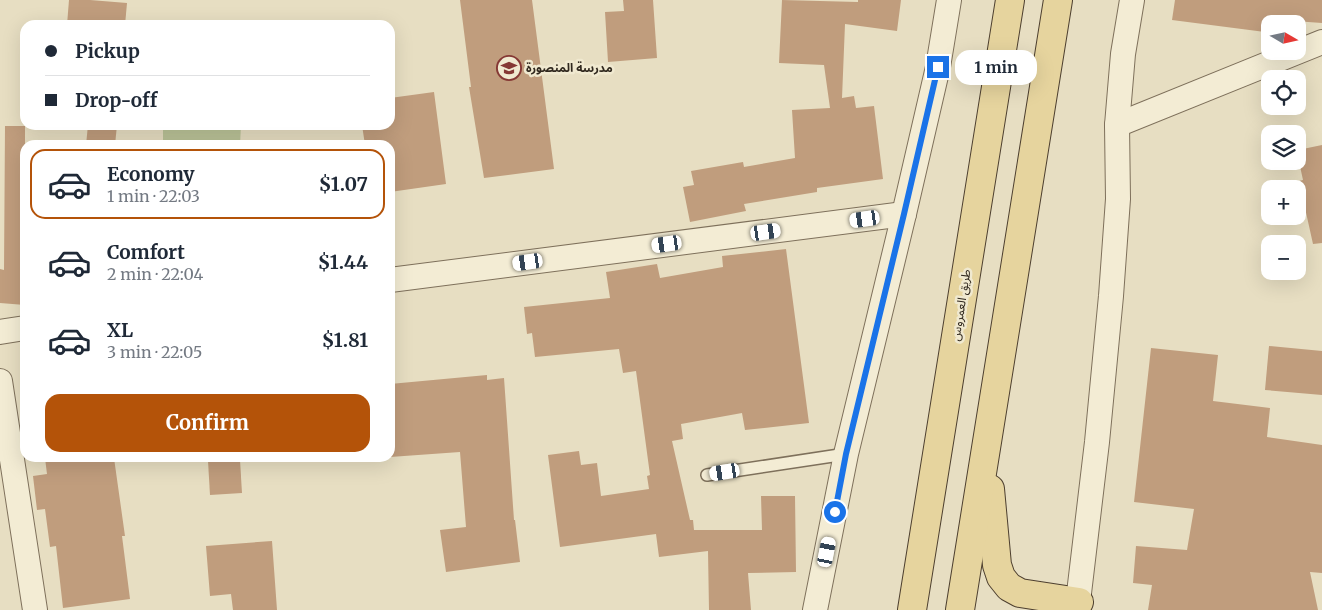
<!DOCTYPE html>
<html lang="en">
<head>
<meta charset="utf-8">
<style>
	:root { --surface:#fff; --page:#f6f6f7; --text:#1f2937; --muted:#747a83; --line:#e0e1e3; --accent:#b45309 }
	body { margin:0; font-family:Merriweather,"Noto Sans Arabic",serif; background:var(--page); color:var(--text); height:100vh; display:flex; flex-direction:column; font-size:19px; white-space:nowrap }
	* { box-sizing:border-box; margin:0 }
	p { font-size:16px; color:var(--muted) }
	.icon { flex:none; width:28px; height:28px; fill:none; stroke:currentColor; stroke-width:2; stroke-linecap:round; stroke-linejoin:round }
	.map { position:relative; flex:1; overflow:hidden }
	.panel { position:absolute; left:20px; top:140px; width:375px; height:322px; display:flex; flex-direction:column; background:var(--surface); border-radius:15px; box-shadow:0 5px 20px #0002 }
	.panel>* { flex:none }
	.guide { position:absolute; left:20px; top:20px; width:375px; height:110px; border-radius:15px; box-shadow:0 5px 20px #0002; display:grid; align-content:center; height:110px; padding:0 25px; background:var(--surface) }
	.needle { width:32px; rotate:99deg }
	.controls { position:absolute; left:1261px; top:15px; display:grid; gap:10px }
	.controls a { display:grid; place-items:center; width:45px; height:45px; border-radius:10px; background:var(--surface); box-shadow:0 5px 20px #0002; font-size:25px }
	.end { position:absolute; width:22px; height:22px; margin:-11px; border:6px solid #1a73e8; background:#fff; box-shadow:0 0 0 2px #fff }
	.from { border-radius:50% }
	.bubble { position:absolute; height:35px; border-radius:15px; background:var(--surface); box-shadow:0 5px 20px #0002; font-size:16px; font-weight:700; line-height:35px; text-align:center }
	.car { position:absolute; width:15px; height:30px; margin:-15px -8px; border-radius:6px; box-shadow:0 0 4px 1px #0007; background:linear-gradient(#fff 24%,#345 0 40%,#fff 0 76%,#345 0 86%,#fff 0) }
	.guide b { display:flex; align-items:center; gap:18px; height:48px; font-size:19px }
	.guide b+b { border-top:1px solid var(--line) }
	.guide i { width:12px; height:12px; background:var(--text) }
	ul { padding:9px 0 0; list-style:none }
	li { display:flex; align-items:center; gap:15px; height:70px; margin:0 10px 8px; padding:0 15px; border:2px solid transparent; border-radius:15px }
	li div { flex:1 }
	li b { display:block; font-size:19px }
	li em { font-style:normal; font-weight:700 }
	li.active { border-color:var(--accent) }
	li>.icon { width:45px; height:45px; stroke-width:1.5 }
	.button { display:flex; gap:10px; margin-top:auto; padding:10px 25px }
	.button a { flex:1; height:58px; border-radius:15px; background:var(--accent); color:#fff; font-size:20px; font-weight:700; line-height:58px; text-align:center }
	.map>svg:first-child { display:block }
</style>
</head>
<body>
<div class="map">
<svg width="1322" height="610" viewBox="0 0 1322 610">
	<rect width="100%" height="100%" fill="#e7dec2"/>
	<path fill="#bbc398" d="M163,125H241L240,145H163Z"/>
	<g fill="#c09d7d">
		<path d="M69,0H90L127,3L125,25H67Z"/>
		<path d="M460,0H532L554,169L484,178L469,87H471Z"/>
		<path d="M623,0H653L657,58L608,62L605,12L624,11Z"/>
		<path d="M782,0L858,2V0H901L897,31L845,24L842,98L854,96L856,108L874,106L883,179L817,188V192L744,204L746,211L690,222L683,187L694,185L691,171L743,162L744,167L795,158L792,110L830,108L824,65L779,63Z"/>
		<path d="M1175,0H1322V23L1267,19L1265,32L1172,20Z"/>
		<path d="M434,92L446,184L390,192V145H365L362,125H390V98Z"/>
		<path d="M88,125H117L115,145H86Z"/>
		<path d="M5,126H25V305L0,303V269L4,270Z"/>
		<path d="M1322,145V243L1313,244L1299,181L1303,180L1298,157V150Z"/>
		<path d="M786,249L809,423L745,430L742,413L681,424L683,439L672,441L690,520H693L694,530H762L761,496H795L796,572L748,573L751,610H709L708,551L659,557L656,534L560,547L548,455L579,451L581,465L597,463L601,496L649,489L647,476L650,475L636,371L623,373L619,349L535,357L532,333L527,334L524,307L610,298L606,272L657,264L660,278L723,267L722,256Z"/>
		<path d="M1269,346L1322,351V395L1265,390Z"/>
		<path d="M1151,348L1218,355L1213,401L1270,408L1267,437L1322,445V573L1310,572L1318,610H1148L1152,585L1133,583L1136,546L1187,550L1194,509L1134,502Z"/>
		<path d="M487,375V380L504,378L514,520H515L520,562L446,572L440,530L466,527L460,452L390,457V384Z"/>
		<path d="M45,458H114L125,536H122L130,599L63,608L56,546L50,547L45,509L37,510L33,476L47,474Z"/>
		<path d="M240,460L242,493L210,495L208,461Z"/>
		<path d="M272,541L277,610H233L231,594L210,596L206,546Z"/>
	</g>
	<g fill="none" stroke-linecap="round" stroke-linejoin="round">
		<defs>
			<path id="lane" d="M707,475L846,454"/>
			<g id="street">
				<path d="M1117,125L1322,42"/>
				<path d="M390,280L904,214"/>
				<path d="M0,332L25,328"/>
				<path d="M0,381L35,610"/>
				<path d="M815,610L846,454L904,214L938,67L949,0"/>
				<path d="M1077,610L1097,442L1111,296L1118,199L1117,125L1123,54L1132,0"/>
			</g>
			<g id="primary">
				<path d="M990,489L997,565L1001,577L1009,587L1020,593L1079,602"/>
				<path d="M912,610L1010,0"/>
				<path d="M960,610L1058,0"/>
			</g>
		</defs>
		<use href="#lane" stroke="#7e705b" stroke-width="14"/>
		<use href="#street" stroke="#7e705b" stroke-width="26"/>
		<use href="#primary" stroke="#4d3f2f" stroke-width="30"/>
		<use href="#lane" stroke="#f3ecd4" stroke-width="11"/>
		<use href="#street" stroke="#f3ecd4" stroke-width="24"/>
		<use href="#primary" stroke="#e6d49e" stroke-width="28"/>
	</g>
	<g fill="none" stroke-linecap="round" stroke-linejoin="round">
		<path stroke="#1a73e8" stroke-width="6" d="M835,512L846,454L904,214L938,67"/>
	</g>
	<defs>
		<symbol id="school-ring" viewBox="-11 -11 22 22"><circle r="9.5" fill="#f0e9d0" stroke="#853834" stroke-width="1.5"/><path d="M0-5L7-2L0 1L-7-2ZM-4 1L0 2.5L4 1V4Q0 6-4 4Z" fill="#853834"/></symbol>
	</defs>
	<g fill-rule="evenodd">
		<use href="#school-ring" x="495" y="54" width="28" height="28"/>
	</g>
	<g text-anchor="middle" stroke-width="5" stroke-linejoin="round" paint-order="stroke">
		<g font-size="12" font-weight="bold" fill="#30281e" stroke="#f0e9d0" text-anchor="start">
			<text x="526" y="72">مدرسة المنصورة</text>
		</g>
		<g font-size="12" fill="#30281e" stroke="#f0e9d0">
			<text transform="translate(961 305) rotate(-81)" y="4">طريق العمروس</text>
		</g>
	</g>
</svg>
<div class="controls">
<a><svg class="needle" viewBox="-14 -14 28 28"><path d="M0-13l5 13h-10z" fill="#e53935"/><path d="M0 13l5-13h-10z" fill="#747a83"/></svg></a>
<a><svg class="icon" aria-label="locate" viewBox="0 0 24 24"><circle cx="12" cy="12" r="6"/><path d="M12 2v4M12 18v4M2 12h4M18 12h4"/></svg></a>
<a><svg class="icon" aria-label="layers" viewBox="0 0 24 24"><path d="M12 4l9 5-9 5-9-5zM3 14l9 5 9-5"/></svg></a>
<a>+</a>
<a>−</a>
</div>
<i class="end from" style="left:835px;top:512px"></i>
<i class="end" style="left:938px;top:67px"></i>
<div class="bubble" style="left:955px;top:50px;width:82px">1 min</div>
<i class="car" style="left:865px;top:219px;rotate:262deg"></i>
<i class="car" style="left:766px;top:232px;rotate:82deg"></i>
<i class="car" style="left:667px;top:244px;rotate:262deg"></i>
<i class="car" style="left:528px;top:262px;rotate:262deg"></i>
<i class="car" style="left:725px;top:472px;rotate:261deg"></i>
<i class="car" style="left:827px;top:552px;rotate:11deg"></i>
<div class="guide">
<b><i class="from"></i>Pickup</b>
<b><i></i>Drop-off</b>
</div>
<section class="panel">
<ul>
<li class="active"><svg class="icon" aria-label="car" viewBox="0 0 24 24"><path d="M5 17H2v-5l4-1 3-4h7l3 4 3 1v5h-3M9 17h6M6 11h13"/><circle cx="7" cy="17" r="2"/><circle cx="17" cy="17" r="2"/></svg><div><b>Economy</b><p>1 min · 22:03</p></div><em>$1.07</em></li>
<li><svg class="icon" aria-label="car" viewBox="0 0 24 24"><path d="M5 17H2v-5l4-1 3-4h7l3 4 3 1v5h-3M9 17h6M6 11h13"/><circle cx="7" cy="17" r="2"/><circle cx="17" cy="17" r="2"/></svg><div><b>Comfort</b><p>2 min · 22:04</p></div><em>$1.44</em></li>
<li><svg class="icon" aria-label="car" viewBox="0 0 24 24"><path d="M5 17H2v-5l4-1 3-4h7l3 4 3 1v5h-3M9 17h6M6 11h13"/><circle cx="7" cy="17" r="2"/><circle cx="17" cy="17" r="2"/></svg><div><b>XL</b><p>3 min · 22:05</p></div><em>$1.81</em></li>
</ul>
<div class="button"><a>Confirm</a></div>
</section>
</div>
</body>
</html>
